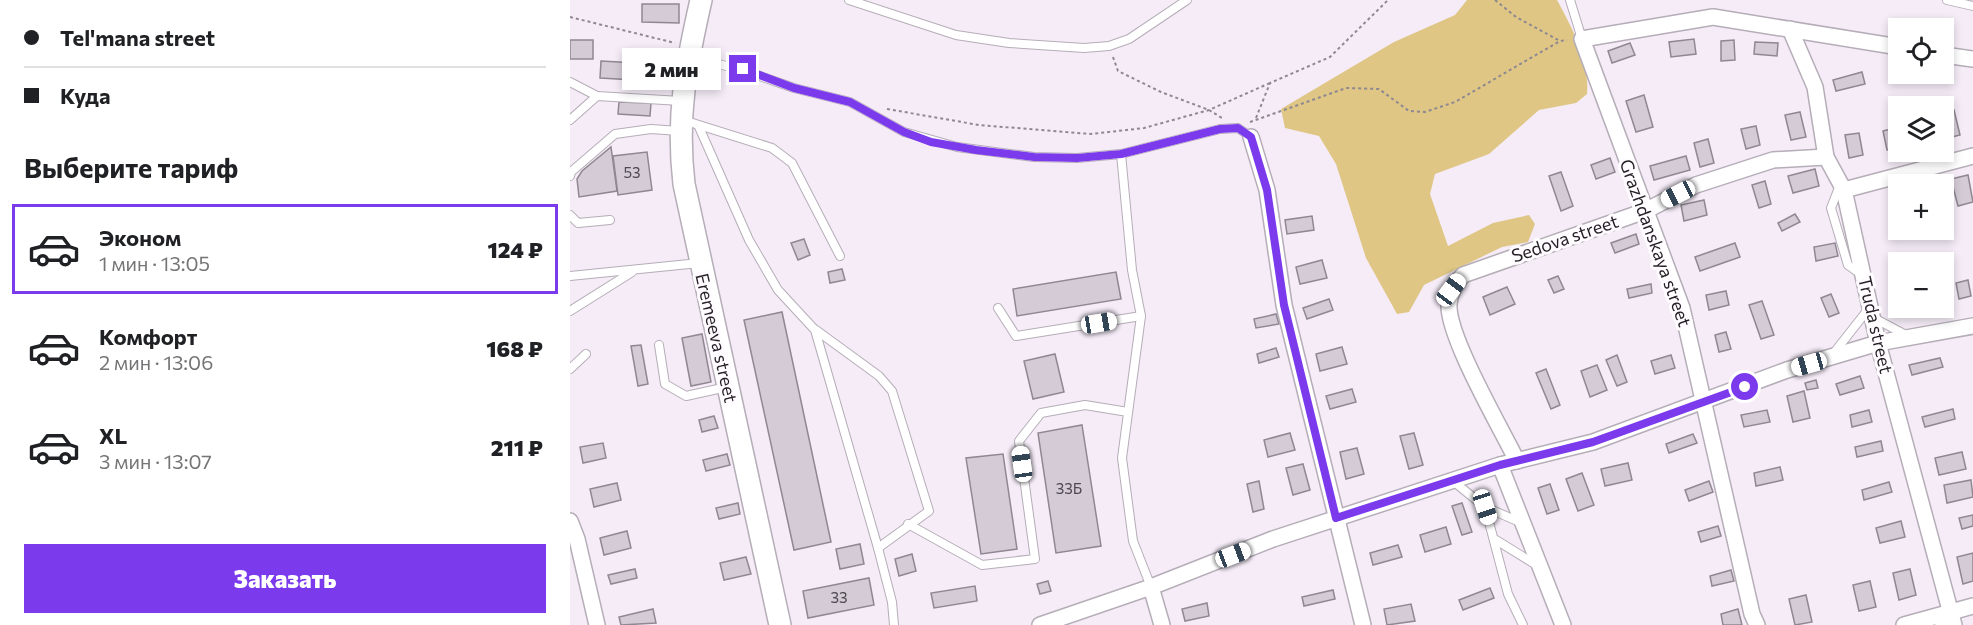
<!DOCTYPE html>
<html lang="ru">
<head>
<meta charset="utf-8">
<style>
	:root { --surface:#fff; --page:#f6f6f6; --text:#202124; --muted:#757577; --line:#e0e0e0; --accent:#7c3aed }
	body { margin:0; font-family:Commissioner,sans-serif; background:var(--page); color:var(--text); height:100vh; display:flex; flex-direction:column; font-size:22px; white-space:nowrap }
	* { box-sizing:border-box; margin:0 }
	p { font-size:20px; color:var(--muted) }
	.icon { flex:none; width:33px; height:33px; fill:none; stroke:currentColor; stroke-width:2; stroke-linecap:round; stroke-linejoin:round }
	.map { position:relative; flex:1; overflow:hidden }
	.details { display:flex; flex-direction:column; background:var(--surface); width:570px }
	.details>* { flex:none }
	.guide { display:grid; align-content:center; height:132px; padding:0 24px; background:var(--surface) }
	.tools { position:absolute; left:1318px; top:18px; display:grid; gap:12px }
	.tools a { display:grid; place-items:center; width:66px; height:66px; border-radius:0px; background:var(--surface); box-shadow:0 3px 9px #0003; font-size:30px }
	.end { position:absolute; width:27px; height:27px; margin:-14px; border:8px solid #7c3aed; background:#fff; box-shadow:0 0 0 3px #fff }
	.from { border-radius:50% }
	.bubble { position:absolute; height:42px; border-radius:0px; background:var(--surface); box-shadow:0 3px 9px #0003; font-size:20px; font-weight:800; line-height:42px; text-align:center }
	.car { position:absolute; width:18px; height:36px; margin:-18px -9px; border-radius:8px; box-shadow:0 0 4px 2px #0007; background:linear-gradient(#fff 24%,#345 0 40%,#fff 0 76%,#345 0 86%,#fff 0) }
	.guide b { display:flex; align-items:center; gap:21px; height:57px; font-size:22px }
	.guide b+b { border-top:2px solid var(--line) }
	.guide i { width:15px; height:15px; background:var(--text) }
	ul { padding:0; list-style:none }
	li { display:flex; align-items:center; gap:18px; height:90px; margin:0 12px 9px; padding:0 12px; border:3px solid transparent; border-radius:0px }
	li div { flex:1 }
	li b { display:block; font-size:22px }
	li em { font-style:normal; font-weight:800 }
	li.current { border-color:var(--accent) }
	li>.icon { width:54px; height:54px; stroke-width:1.5 }
	h2 { padding:0 24px; font-size:27px; line-height:72px }
	.cta { display:flex; gap:12px; margin-top:auto; padding:12px 24px }
	.cta a { flex:1; height:69px; border-radius:0px; background:var(--accent); color:#fff; font-size:24px; font-weight:800; line-height:69px; text-align:center }
	main { display:flex; flex:1; min-height:0 }
	.map>svg:first-child { display:block }
</style>
</head>
<body>
<main>
<section class="details">
<div class="guide">
<b><i class="from"></i>Tel'mana street</b>
<b><i></i>Куда</b>
</div>
<h2>Выберите тариф</h2>
<ul>
<li class="current"><svg class="icon" aria-label="car" viewBox="0 0 24 24"><path d="M5 17H2v-5l4-1 3-4h7l3 4 3 1v5h-3M9 17h6M6 11h13"/><circle cx="7" cy="17" r="2"/><circle cx="17" cy="17" r="2"/></svg><div><b>Эконом</b><p>1 мин · 13:05</p></div><em>124 ₽</em></li>
<li><svg class="icon" aria-label="car" viewBox="0 0 24 24"><path d="M5 17H2v-5l4-1 3-4h7l3 4 3 1v5h-3M9 17h6M6 11h13"/><circle cx="7" cy="17" r="2"/><circle cx="17" cy="17" r="2"/></svg><div><b>Комфорт</b><p>2 мин · 13:06</p></div><em>168 ₽</em></li>
<li><svg class="icon" aria-label="car" viewBox="0 0 24 24"><path d="M5 17H2v-5l4-1 3-4h7l3 4 3 1v5h-3M9 17h6M6 11h13"/><circle cx="7" cy="17" r="2"/><circle cx="17" cy="17" r="2"/></svg><div><b>XL</b><p>3 мин · 13:07</p></div><em>211 ₽</em></li>
</ul>
<div class="cta"><a>Заказать</a></div>
</section>
<div class="map">
<svg width="1403" height="625" viewBox="0 0 1403 625">
	<rect width="100%" height="100%" fill="#f5ecf7"/>
	<path fill="#dfc685" d="M897,0H987C1002,27 1020,62 1017,94L1006,103L969,110L919,154L865,174L860,194L878,246L923,223L959,215L965,224L958,242L932,247L854,285L839,312L827,314L796,258L766,164L749,136L715,128L711,109L824,42L885,15Z"/>
	<g fill="#d4cbd6" stroke="#8f8791" stroke-width="1.5">
		<path d="M72,4H109V23L72,22Z"/>
		<path d="M1124,39L1126,54L1101,57L1099,42Z"/>
		<rect x="0" y="40" width="23" height="19"/>
		<path d="M1164,40L1165,60L1151,61V41Z"/>
		<path d="M1185,42L1208,43L1207,56L1184,54Z"/>
		<path d="M1060,43L1065,55L1042,63L1038,51Z"/>
		<path d="M31,61L83,64L82,81L30,78Z"/>
		<path d="M1292,72L1295,84L1266,91L1263,80Z"/>
		<path d="M1074,95L1083,127L1066,132L1056,101Z"/>
		<path d="M49,102L81,103L80,116L48,114Z"/>
		<path d="M1384,110L1390,135L1378,138L1374,112Z"/>
		<path d="M1230,112L1236,137L1221,140L1215,115Z"/>
		<path d="M1186,126L1190,145L1176,149L1171,129Z"/>
		<path d="M1328,127L1329,148L1317,150L1313,131Z"/>
		<path d="M1289,133L1293,155L1279,158L1275,135Z"/>
		<path d="M1138,139L1144,163L1130,167L1124,143Z"/>
		<path d="M41,147L47,191L9,197L7,179L12,171Z"/>
		<path d="M77,152L82,190L48,195L43,156Z"/>
		<path d="M1116,156L1120,170L1084,180L1080,166Z"/>
		<path d="M1040,158L1045,172L1026,179L1021,165Z"/>
		<path d="M1245,169L1249,186L1223,193L1218,176Z"/>
		<path d="M991,172L1003,206L991,211L979,176Z"/>
		<path d="M1398,175L1403,202L1388,206L1381,179Z"/>
		<path d="M1195,181L1201,204L1189,208L1182,185Z"/>
		<path d="M1374,188L1379,207L1374,208Z"/>
		<path d="M1134,200L1137,215L1114,221L1111,205Z"/>
		<path d="M1225,214L1230,222L1212,231L1208,223Z"/>
		<path d="M742,216L744,230L717,234L715,220Z"/>
		<path d="M1066,234L1069,244L1045,253L1041,243Z"/>
		<path d="M234,239L240,255L228,260L221,243Z"/>
		<path d="M1165,243L1170,257L1130,271L1125,257Z"/>
		<path d="M1265,243L1268,256L1246,261L1244,247Z"/>
		<path d="M752,260L757,278L730,284L726,267Z"/>
		<path d="M272,269L275,280L260,283L258,272Z"/>
		<path d="M546,272L551,299L447,316L443,289Z"/>
		<path d="M988,276L994,289L984,293L978,280Z"/>
		<path d="M1398,280L1401,296L1389,299L1386,283Z"/>
		<path d="M1081,284L1082,293L1059,298L1057,289Z"/>
		<path d="M937,287L945,304L920,315L913,297Z"/>
		<path d="M1156,291L1159,305L1139,310L1136,295Z"/>
		<path d="M1261,294L1269,313L1259,317L1251,298Z"/>
		<path d="M759,299L763,310L737,319L733,308Z"/>
		<path d="M1192,301L1204,335L1191,339L1179,305Z"/>
		<path d="M1338,308H1357L1358,312L1341,317Z"/>
		<path d="M212,312L261,542L224,550L174,320Z"/>
		<path d="M706,314L709,324L686,328L684,319Z"/>
		<path d="M1156,332L1161,349L1149,352L1145,335Z"/>
		<path d="M132,334L141,382L121,386L112,338Z"/>
		<path d="M71,345L78,384L68,386L61,346Z"/>
		<path d="M772,347L777,364L750,371L746,354Z"/>
		<path d="M706,348L709,357L689,363L687,354Z"/>
		<path d="M485,354L494,392L463,399L454,361Z"/>
		<path d="M1047,355L1057,382L1047,386L1036,360Z"/>
		<path d="M1101,355L1105,368L1085,374L1081,361Z"/>
		<path d="M1370,358L1373,367L1342,375L1339,365Z"/>
		<path d="M1027,365L1037,390L1020,397L1011,371Z"/>
		<path d="M976,369L990,405L981,409L966,373Z"/>
		<path d="M1290,376L1294,388L1270,395L1266,384Z"/>
		<path d="M1246,380L1248,388L1237,390L1235,383Z"/>
		<path d="M782,389L786,402L760,409L756,396Z"/>
		<path d="M1234,391L1240,418L1223,422L1217,396Z"/>
		<path d="M1383,409L1385,419L1355,427L1352,417Z"/>
		<path d="M1197,410L1200,422L1174,427L1171,415Z"/>
		<path d="M1299,410L1302,422L1282,427L1280,415Z"/>
		<path d="M144,416L148,428L132,432L129,420Z"/>
		<path d="M512,425L531,546L486,553L468,433Z"/>
		<path d="M720,433L725,450L698,457L694,440Z"/>
		<path d="M844,433L853,465L839,469L830,436Z"/>
		<path d="M1123,434L1127,443L1099,453L1096,444Z"/>
		<path d="M1311,441L1313,451L1287,457L1285,447Z"/>
		<path d="M33,443L36,458L13,463L10,447Z"/>
		<path d="M787,448L794,474L776,479L770,452Z"/>
		<path d="M1392,452L1396,469L1369,475L1365,458Z"/>
		<path d="M157,454L160,465L136,471L133,460Z"/>
		<path d="M433,454L447,549L411,554L396,458Z"/>
		<path d="M1058,463L1062,480L1035,486L1031,469Z"/>
		<path d="M733,464L740,490L723,495L716,468Z"/>
		<path d="M1210,467L1213,480L1186,486L1184,473Z"/>
		<path d="M1012,473L1024,505L1008,511L996,479Z"/>
		<path d="M1401,480L1403,497L1377,503L1374,485Z"/>
		<path d="M689,481L694,509L683,512L677,484Z"/>
		<path d="M1139,481L1143,492L1119,501L1115,490Z"/>
		<path d="M1319,482L1322,492L1294,500L1292,490Z"/>
		<path d="M47,483L51,500L24,507L20,489Z"/>
		<path d="M980,484L989,510L977,514L968,488Z"/>
		<path d="M168,503L170,514L149,519L146,508Z"/>
		<path d="M892,503L902,532L892,535L882,506Z"/>
		<path d="M1403,515V526L1392,529L1389,518Z"/>
		<path d="M1331,521L1335,537L1310,543L1306,528Z"/>
		<path d="M1148,526L1151,536L1131,542L1128,532Z"/>
		<path d="M876,527L881,544L855,552L850,535Z"/>
		<path d="M57,531L61,548L34,555L30,538Z"/>
		<path d="M290,544L294,564L270,569L266,549Z"/>
		<path d="M828,545L832,557L803,565L800,553Z"/>
		<path d="M1403,553V581L1393,584L1387,557Z"/>
		<path d="M342,554L346,571L329,576L325,559Z"/>
		<path d="M176,557L181,574L154,580L150,563Z"/>
		<path d="M65,569L67,578L41,584L38,575Z"/>
		<path d="M1340,569L1346,595L1329,600L1323,573Z"/>
		<path d="M1161,570L1164,581L1142,586L1140,576Z"/>
		<path d="M299,578L304,605L238,618L233,591Z"/>
		<path d="M478,581L481,591L470,594L467,584Z"/>
		<path d="M1300,581L1306,607L1289,611L1283,585Z"/>
		<path d="M405,586L407,601L364,608L361,593Z"/>
		<path d="M920,588L924,598L893,610L889,600Z"/>
		<path d="M763,590L765,599L734,606L732,597Z"/>
		<path d="M1236,595L1242,622L1225,625L1219,599Z"/>
		<path d="M637,603L639,616L615,621L612,609Z"/>
		<path d="M841,604L845,621L817,625L814,609Z"/>
		<path d="M83,609L86,623L51,625L49,617Z"/>
		<path d="M1168,609L1172,625H1153L1151,614Z"/>
	</g>
	<g fill="none" stroke-linecap="round" stroke-linejoin="round">
		<defs>
			<g id="lane">
				<path d="M279,0L386,35L439,43L514,48L539,46L559,39L617,0"/>
				<path d="M1000,0L1012,39"/>
				<path d="M1377,0L1403,6"/>
				<path d="M119,57L173,70L224,88L280,102L334,132L387,147L464,157L507,158L551,154L650,129L668,128L681,137"/>
				<path d="M0,82L27,96L111,101"/>
				<path d="M0,120L27,96"/>
				<path d="M113,120L202,148L222,163L270,256"/>
				<path d="M129,127L179,240L208,290L245,330L308,548L322,602L324,625"/>
				<path d="M551,154L562,270L571,316L552,458L563,541L581,587"/>
				<path d="M0,176L1,172L45,134L81,129L109,131"/>
				<path d="M1270,185L1261,208L1278,265L1292,275"/>
				<path d="M0,215L8,223L40,220"/>
				<path d="M0,276L129,263"/>
				<path d="M428,308L446,336L571,316"/>
				<path d="M0,311L62,272"/>
				<path d="M1302,317L1336,335"/>
				<path d="M246,330L309,376L322,391L359,511L308,548"/>
				<path d="M89,345L95,384L116,396L157,387"/>
				<path d="M1263,354L1300,307"/>
				<path d="M0,369L16,354"/>
				<path d="M883,481L915,507L938,594L953,625"/>
				<path d="M915,507L952,523"/>
				<path d="M338,524L412,565L465,559L449,441L471,413L515,405L558,412"/>
				<path d="M926,540L968,566"/>
				<path d="M1362,618L1374,625"/>
			</g>
			<g id="street">
				<path d="M1220,29L1245,87L1256,157L1274,190L1308,343L1384,625"/>
				<path d="M1374,55L1403,59"/>
				<path d="M681,137L697,190L714,305L793,625"/>
				<path d="M1274,190L1403,156"/>
				<path d="M947,461C931,428 877,336 879,304C880,292 885,285 893,275L1075,211L1126,185L1203,160L1256,157"/>
				<path d="M930,465L993,625"/>
				<path d="M0,521L7,539L27,625"/>
				<path d="M581,587L592,625"/>
				<path d="M470,625L581,587L703,539L930,465L1023,442L1217,370L1308,343L1403,326"/>
				<path d="M1187,625L1182,614L1112,308L1012,39L1143,17L1329,47"/>
				<path d="M1334,625L1403,606"/>
			</g>
			<path id="secondary" d="M131,0C116,66 106,116 114,184L210,625"/>
		</defs>
		<use href="#lane" stroke="#b5adb7" stroke-width="10"/>
		<use href="#street" stroke="#b5adb7" stroke-width="18"/>
		<use href="#secondary" stroke="#b5adb7" stroke-width="24"/>
		<g stroke="#8e8890" stroke-width="2" stroke-dasharray="3 3" stroke-linecap="butt">
			<path d="M925,0L946,17L990,41"/>
			<path d="M0,17L105,43"/>
			<path d="M543,57L548,71L591,92L639,110L652,118"/>
			<path d="M317,109L409,125L521,134L574,128L639,110L700,83"/>
			<path d="M686,118L700,83L760,57L818,0"/>
			<path d="M680,122L776,88L809,89L839,111L855,112L885,102L990,41L997,40"/>
		</g>
		<use href="#lane" stroke="#fff" stroke-width="8"/>
		<use href="#street" stroke="#fff" stroke-width="15"/>
		<use href="#secondary" stroke="#fff" stroke-width="21"/>
	</g>
	<g fill="none" stroke-linecap="round" stroke-linejoin="round">
		<path stroke="#7c3aed" stroke-width="8" d="M173,69L224,88L280,102L334,132L361,142L406,150L464,157L507,158L551,154L650,129L668,128L681,137L697,190L714,305L766,518L930,465L1023,442L1175,387"/>
	</g>
	<g text-anchor="middle" stroke-width="6" stroke-linejoin="round" paint-order="stroke">
		<g font-size="15" fill="#4f4a50">
			<text x="62" y="178">53</text>
			<text x="499" y="494">33Б</text>
			<text x="269" y="603">33</text>
		</g>
		<g font-size="18" fill="#231f24" stroke="#fefcfe">
			<text transform="translate(995 239) rotate(-19)" y="6">Sedova street</text>
			<text transform="translate(1085 243) rotate(70)" y="6">Grazhdanskaya street</text>
			<text transform="translate(1305 325) rotate(77)" y="6">Truda street</text>
			<text transform="translate(146 338) rotate(77)" y="6">Eremeeva street</text>
		</g>
	</g>
</svg>
<div class="tools">
<a><svg class="icon" aria-label="locate" viewBox="0 0 24 24"><circle cx="12" cy="12" r="6"/><path d="M12 2v4M12 18v4M2 12h4M18 12h4"/></svg></a>
<a><svg class="icon" aria-label="layers" viewBox="0 0 24 24"><path d="M12 4l9 5-9 5-9-5zM3 14l9 5 9-5"/></svg></a>
<a>+</a>
<a>−</a>
</div>
<i class="end from" style="left:1175px;top:387px"></i>
<i class="end" style="left:173px;top:69px"></i>
<div class="bubble" style="left:52px;top:48px;width:99px">2 мин</div>
<i class="car" style="left:1108px;top:194px;rotate:243deg"></i>
<i class="car" style="left:881px;top:290px;rotate:37deg"></i>
<i class="car" style="left:529px;top:323px;rotate:81deg"></i>
<i class="car" style="left:1239px;top:364px;rotate:254deg"></i>
<i class="car" style="left:452px;top:464px;rotate:352deg"></i>
<i class="car" style="left:915px;top:507px;rotate:162deg"></i>
<i class="car" style="left:663px;top:555px;rotate:69deg"></i>
</div>
</main>
</body>
</html>
